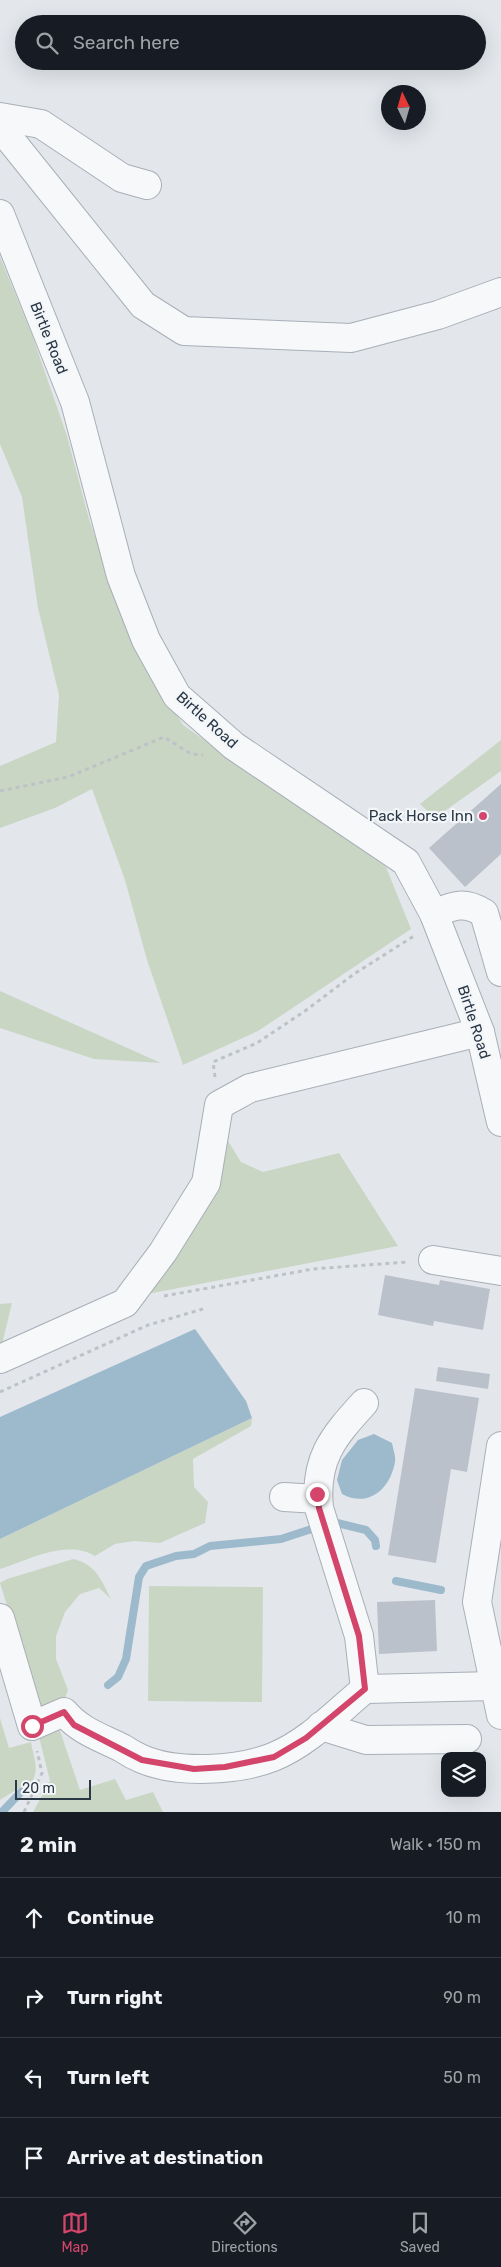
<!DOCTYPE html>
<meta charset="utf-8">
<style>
:root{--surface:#171b24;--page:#20242c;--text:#f1f3f6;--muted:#9ea1a6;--line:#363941;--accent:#d3456a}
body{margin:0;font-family:Rubik,sans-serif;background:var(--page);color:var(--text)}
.controls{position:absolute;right:15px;bottom:15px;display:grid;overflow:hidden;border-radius:10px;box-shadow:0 5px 20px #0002}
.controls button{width:45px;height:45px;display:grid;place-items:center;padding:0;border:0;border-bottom:1px solid var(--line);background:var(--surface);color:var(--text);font:25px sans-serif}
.compass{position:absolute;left:381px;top:85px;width:45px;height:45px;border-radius:50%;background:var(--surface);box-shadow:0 5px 20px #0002;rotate:355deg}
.scale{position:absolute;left:15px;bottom:12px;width:76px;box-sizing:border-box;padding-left:5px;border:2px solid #2a3745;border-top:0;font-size:14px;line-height:18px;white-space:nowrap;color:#2a3745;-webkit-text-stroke:4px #f3f6f9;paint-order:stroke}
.stop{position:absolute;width:15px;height:15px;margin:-11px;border:4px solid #d3456a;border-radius:50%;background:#fff}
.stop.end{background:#d3456a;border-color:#fff;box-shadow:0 1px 5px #0008}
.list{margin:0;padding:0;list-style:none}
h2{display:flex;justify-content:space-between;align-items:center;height:65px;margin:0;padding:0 20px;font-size:21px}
h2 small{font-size:16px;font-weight:400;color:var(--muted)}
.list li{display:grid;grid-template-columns:32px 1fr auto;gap:15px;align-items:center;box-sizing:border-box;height:80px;padding:0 20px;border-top:1px solid var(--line)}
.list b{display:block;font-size:19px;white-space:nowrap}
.list em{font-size:16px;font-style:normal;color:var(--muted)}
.icon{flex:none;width:28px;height:28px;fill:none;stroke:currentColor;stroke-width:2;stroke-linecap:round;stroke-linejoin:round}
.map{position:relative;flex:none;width:501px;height:1812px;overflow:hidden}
.search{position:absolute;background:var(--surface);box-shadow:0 5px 20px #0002;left:15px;right:15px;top:15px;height:55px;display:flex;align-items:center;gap:12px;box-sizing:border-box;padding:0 18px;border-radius:28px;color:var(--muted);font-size:19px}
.sheet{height:385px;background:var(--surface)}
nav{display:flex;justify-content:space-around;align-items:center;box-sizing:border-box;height:70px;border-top:1px solid var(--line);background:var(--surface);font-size:14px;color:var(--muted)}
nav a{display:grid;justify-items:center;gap:2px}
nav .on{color:var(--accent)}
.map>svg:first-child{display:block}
</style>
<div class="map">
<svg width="501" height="1812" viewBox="0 0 501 1812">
<rect width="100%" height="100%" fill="#e3e7ec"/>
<g fill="#cad6c4">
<polygon points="0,257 32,335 67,436 89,519 127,630 183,725 386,867 411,929 258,1031 183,1065 147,960 125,880 92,789 55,808 0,828 0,766 56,742 59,695 38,608 22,497 0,444"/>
<polygon points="501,740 501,771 435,818 420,804"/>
<polygon points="0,991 161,1063 94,1059 0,1028"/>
<polygon points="228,1141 241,1162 263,1172 339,1153 398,1246 137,1296 211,1187"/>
<polygon points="12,1303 0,1353 0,1304"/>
<path d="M252,1418L251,1426L193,1459L194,1487L208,1502L205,1523L160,1543L134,1541L115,1544L95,1556C66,1539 29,1560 0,1569V1539Z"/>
<path d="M73,1559C95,1563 102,1581 111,1599L99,1588L80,1594L65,1612L56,1636V1659L68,1690L64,1701L39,1708L0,1583L7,1579Z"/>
<polygon points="149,1586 263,1587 262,1702 148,1701"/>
<path d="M0,1718L9,1748L31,1742C35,1764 42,1774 24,1792L19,1788L0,1800Z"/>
<polygon points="57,1722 80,1790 115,1779 126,1800 153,1792 163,1812 33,1812 50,1781 39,1737 48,1734 45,1725"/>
</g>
<g fill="#9db9cc">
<polygon points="195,1329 246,1401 252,1418 0,1539 0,1417"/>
<path d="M374,1434L392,1443C393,1449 396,1456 395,1462C390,1490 368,1508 342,1494L337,1480L342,1460L358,1440Z"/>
</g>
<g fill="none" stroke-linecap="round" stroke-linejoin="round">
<g stroke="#9db9cc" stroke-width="8">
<polyline points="396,1581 441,1590"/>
<polyline points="108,1685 118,1677 126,1659 139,1577 146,1566 176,1556 194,1554 210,1546 281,1539 333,1522 366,1530 375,1540 376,1546"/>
<polyline points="2,1812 21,1792"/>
</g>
</g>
<g fill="#bac1ca">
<polygon points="501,784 501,854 465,887 429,848"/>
<polygon points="385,1275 439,1285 440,1280 490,1289 483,1330 434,1321 433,1326 378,1315"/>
<polygon points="438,1367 490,1374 488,1389 436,1381"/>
<polygon points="415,1388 479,1398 467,1472 451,1469 436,1563 388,1555"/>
<polygon points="435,1600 437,1651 379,1654 377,1602"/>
</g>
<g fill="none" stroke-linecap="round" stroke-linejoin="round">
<g stroke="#a8afb7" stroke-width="30">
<g id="minor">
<polyline points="0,117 41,124 122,178 147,185"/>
<polyline points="0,127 143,305 184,331 351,338 438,315 501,292"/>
<polyline points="0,214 75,402 121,576 146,640 177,696 234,746 406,862 434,914 480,1032 501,1122"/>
<path d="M434,914C454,905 464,901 484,913L501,972"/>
<polyline points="433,1260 501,1271"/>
<polyline points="0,1359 125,1303 163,1252 206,1183 219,1105 250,1088 480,1032"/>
<path d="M364,1403C333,1437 314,1459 319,1508L359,1636L365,1689L495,1686"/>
<polyline points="501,1446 477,1602 501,1715"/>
<polyline points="284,1497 318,1499"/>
<path d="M0,1618L32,1726L64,1712C80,1731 100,1737 122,1748C128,1752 135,1756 142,1759C177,1774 238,1771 273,1757C308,1743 337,1712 365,1689"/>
<polyline points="321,1726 366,1740 467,1739"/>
</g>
</g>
<g stroke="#bdc2c7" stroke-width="3" stroke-dasharray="4 4" stroke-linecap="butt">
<polyline points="0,791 68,777 164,737 191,754 203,755"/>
<polyline points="215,1077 213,1062 257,1043 305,1011 354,974 414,936"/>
<polyline points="164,1296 313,1269 407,1262"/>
<polyline points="0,1392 148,1325 203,1309"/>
<polyline points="24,1812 42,1773 37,1751"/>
</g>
<use href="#minor" stroke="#f6f8fa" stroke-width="28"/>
</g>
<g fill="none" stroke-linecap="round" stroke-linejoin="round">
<polyline stroke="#d3456a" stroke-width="6" points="32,1726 64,1712 74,1725 142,1760 194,1769 225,1767 274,1757 306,1738 365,1689 359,1636 319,1508 317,1494"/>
</g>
<circle fill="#d3456a" stroke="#f3f6f9" stroke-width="2" cx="483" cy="816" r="5"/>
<g text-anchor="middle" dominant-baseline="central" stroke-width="4.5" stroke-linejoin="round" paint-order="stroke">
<g font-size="15" fill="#2a3745" stroke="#f3f6f9">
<text transform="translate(49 338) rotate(68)">Birtle Road</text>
<text transform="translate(207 720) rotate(42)">Birtle Road</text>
<text transform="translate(474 1022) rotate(72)">Birtle Road</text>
</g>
<g font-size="15" fill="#2a3745" stroke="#f3f6f9" text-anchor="end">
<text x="473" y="816">Pack Horse Inn</text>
</g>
</g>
</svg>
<div class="controls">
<button><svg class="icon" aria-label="layers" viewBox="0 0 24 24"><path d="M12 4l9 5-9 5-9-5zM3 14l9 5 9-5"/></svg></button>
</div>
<svg class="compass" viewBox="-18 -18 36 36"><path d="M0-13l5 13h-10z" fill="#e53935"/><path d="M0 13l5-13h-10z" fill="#9ea1a6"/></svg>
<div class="scale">20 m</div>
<div class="stop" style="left:32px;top:1726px"></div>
<div class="stop end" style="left:317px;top:1494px"></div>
<div class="search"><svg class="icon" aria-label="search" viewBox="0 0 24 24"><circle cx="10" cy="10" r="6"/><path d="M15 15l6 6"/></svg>Search here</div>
</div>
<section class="sheet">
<h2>2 min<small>Walk · 150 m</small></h2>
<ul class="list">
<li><svg class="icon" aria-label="ahead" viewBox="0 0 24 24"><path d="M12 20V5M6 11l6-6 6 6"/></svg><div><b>Continue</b></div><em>10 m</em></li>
<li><svg class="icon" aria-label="right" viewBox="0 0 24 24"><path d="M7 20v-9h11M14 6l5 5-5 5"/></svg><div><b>Turn right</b></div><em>90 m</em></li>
<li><svg class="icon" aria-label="left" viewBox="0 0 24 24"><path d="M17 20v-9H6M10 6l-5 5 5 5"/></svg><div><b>Turn left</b></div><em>50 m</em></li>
<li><svg class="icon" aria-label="arrive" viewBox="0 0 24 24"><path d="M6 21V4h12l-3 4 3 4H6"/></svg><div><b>Arrive at destination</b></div></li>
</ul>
</section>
<nav>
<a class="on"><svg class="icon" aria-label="map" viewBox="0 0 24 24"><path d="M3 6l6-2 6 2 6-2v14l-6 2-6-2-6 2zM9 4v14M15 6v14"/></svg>Map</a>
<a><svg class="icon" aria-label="directions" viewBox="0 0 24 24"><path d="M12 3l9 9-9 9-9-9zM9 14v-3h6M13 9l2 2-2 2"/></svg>Directions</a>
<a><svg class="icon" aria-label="saved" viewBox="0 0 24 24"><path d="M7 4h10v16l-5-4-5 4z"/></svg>Saved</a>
</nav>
